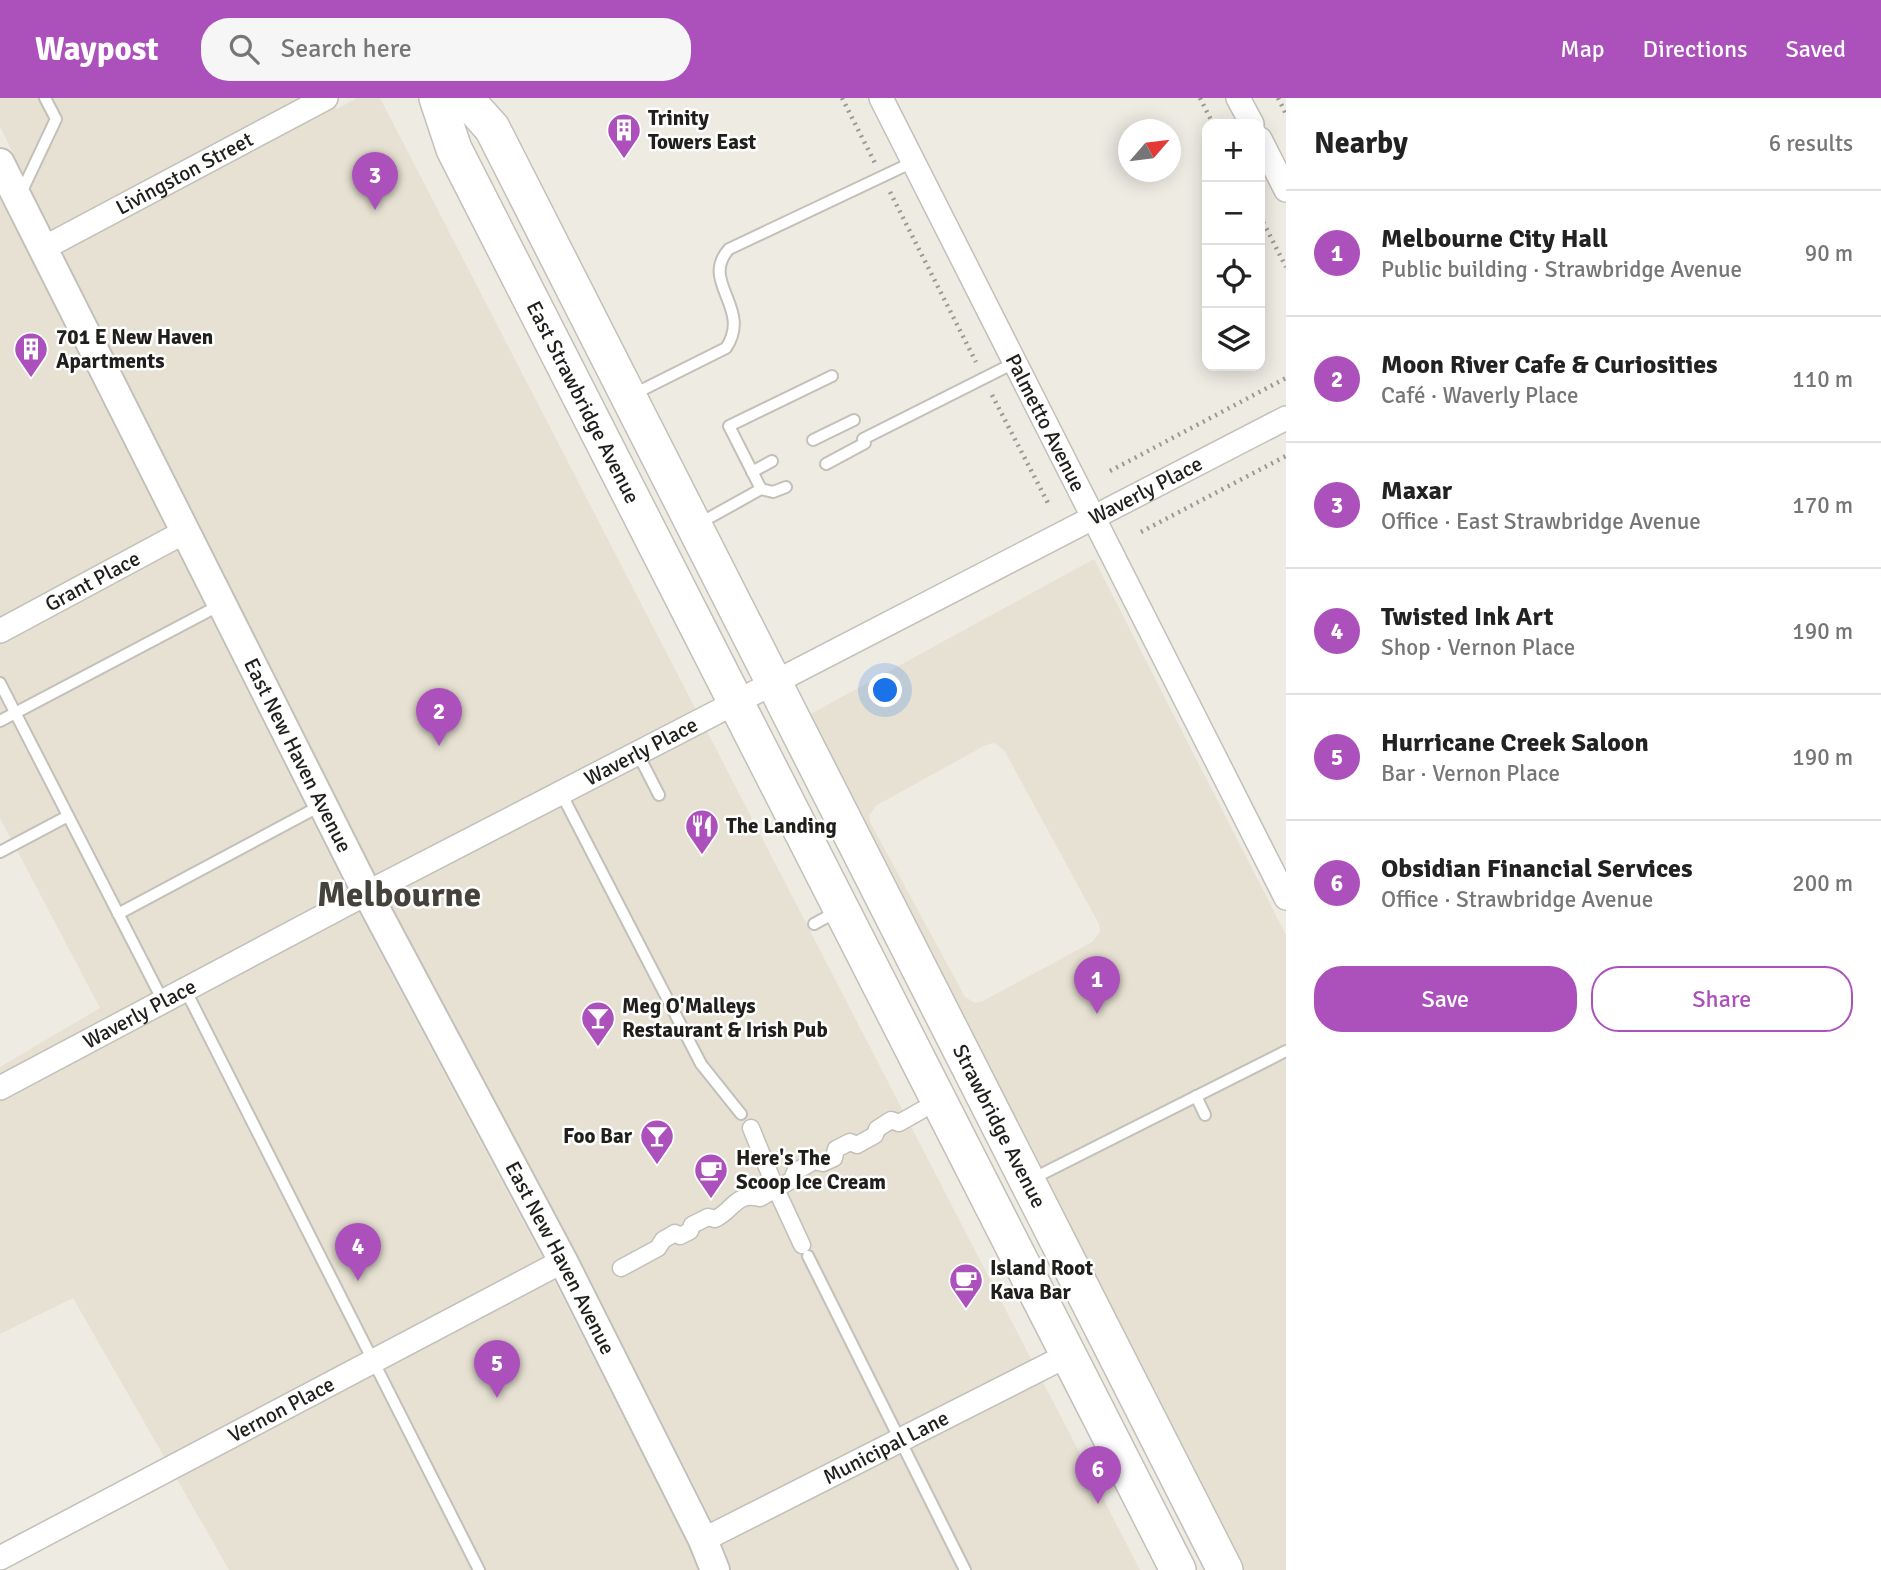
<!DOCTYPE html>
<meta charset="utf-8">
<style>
:root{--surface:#fff;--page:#f6f6f6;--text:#222;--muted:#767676;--line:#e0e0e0;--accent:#ac50bc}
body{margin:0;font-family:Signika,sans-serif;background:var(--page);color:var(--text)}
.controls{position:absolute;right:21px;top:21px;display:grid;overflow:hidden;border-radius:14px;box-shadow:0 4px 18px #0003}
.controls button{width:63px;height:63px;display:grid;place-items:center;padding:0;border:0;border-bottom:2px solid var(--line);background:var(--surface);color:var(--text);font:35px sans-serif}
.compass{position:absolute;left:1118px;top:21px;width:63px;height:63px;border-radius:50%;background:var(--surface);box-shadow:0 4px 18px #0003;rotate:62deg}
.you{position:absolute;left:886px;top:593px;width:24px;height:24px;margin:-18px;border:5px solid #fff;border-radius:50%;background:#1a73e8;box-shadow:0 0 0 10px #1a73e833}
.badge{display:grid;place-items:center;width:46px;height:46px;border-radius:50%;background:var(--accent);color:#fff;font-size:23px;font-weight:700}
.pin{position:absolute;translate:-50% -58px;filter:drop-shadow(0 2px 4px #0008)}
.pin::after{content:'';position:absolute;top:37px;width:24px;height:21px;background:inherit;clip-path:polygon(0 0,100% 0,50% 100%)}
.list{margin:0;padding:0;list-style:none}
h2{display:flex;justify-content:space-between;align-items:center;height:91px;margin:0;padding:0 28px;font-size:30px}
h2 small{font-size:23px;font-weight:400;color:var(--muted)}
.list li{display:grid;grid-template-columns:46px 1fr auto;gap:21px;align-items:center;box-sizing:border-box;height:126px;padding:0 28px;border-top:2px solid var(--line)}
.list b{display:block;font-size:26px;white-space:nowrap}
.list p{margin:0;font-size:23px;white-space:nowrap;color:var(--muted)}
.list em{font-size:23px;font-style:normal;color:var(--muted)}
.actions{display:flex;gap:14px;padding:21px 28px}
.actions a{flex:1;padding:16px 0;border:2px solid var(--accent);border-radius:28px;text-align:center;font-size:24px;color:var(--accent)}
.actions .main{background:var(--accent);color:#fff}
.icon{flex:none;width:38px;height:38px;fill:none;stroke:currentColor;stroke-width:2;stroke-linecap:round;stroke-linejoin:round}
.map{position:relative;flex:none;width:1286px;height:1472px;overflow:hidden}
header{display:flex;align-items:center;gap:42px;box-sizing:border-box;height:98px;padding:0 35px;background:var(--accent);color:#fff}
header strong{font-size:33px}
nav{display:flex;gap:38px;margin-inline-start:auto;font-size:24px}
.search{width:490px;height:63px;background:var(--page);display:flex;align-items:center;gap:18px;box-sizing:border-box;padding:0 24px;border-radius:28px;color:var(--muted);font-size:26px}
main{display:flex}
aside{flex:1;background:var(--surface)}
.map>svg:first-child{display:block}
</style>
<header>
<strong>Waypost</strong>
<div class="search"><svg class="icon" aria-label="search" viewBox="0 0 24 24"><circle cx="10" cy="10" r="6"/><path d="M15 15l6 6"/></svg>Search here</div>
<nav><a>Map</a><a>Directions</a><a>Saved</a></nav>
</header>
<main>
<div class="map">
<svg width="1286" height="1472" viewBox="0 0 1286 1472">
<rect width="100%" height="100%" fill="#eeebe3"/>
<g fill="#e6e1d2" fill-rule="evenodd">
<polygon points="0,0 331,0 337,11 357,0 380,0 1140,1472 732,1472 718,1435 577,1156 381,788 0,29"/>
<polygon points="0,101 352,802 548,1171 689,1449 698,1472 229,1472 73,1200 0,1236 0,969 100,910 0,720"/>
<path d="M1094,461L1286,837V1472H1242L1154,1296L1157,1293L1148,1284L1045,1080L1047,1071L1039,1069L809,617ZM994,645L1004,652L1099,826L1100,834L1092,844L983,903L975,905L965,899L870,724L869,717L877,707L986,647Z"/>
</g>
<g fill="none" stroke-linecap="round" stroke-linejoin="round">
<g stroke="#c3c0b9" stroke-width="14">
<g id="service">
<polyline points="21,95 56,21 45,0"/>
<path d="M632,297L726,250C753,210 699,184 729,151L913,64"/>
<polyline points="863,341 1014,265"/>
<polyline points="813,342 854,322"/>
<polyline points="826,366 865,345"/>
<polyline points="752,374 772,363"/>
<polyline points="761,391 729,328 832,278"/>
<polyline points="700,425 761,391 773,394 786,389"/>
<polyline points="0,585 163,903"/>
<polyline points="0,623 220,507"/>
<polyline points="638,656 659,697"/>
<polyline points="561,695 701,966 741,1016"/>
<polyline points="0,754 68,718"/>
<polyline points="118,816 320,708"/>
<polyline points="814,826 836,814"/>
<polyline points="185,891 479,1472"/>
<polyline points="1196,998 1205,1017"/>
<polyline points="1032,1081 1286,953"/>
<polyline points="808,1158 965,1472"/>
</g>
</g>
<g stroke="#c3c0b9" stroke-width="19">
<g id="pedestrian">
<polyline points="751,1030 776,1091 802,1147"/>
<path d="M621,1170L658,1150L663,1142L675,1135L680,1138L690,1133L692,1127L708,1119L715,1121C734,1112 735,1094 760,1100L792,1082L795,1074L814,1063L823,1065L834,1060L836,1051L850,1044L857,1047L875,1037L877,1031L891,1022L899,1025L922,1012"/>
</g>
</g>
<g stroke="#c3c0b9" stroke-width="26">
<g id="minor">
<path id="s1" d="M881,0L1286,800"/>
<polyline points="1238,0 1252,26"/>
<polyline points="1260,41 1286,92"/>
<path id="s2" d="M44,150L326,0"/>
<path id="s3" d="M0,533L186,433"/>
<path id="s4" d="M0,990L367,795L1286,320"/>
<path id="s5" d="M703,1442L1068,1257"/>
<path id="s6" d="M0,1460L563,1163"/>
</g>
</g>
<g stroke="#c3c0b9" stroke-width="32">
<g id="tertiary">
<path id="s7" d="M0,65L367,795L563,1163L703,1442L715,1472"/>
</g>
</g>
<g stroke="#c3c0b9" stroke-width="38">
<g id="primary">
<path id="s8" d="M437,0L454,51L1178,1472"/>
<path id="s9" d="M465,0L492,30L1225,1472"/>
</g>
</g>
<g stroke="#9b9993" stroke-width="4.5" stroke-dasharray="2 5" stroke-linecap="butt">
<polyline points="842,0 875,65"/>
<polyline points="1200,0 1213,26"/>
<polyline points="1278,0 1286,16"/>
<polyline points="890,94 976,264"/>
<polyline points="1260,118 1286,169"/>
<polyline points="992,297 1048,405"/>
<polyline points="1110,373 1286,280"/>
<polyline points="1141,434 1286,358"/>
</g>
<use href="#service" stroke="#fff" stroke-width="10"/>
<use href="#pedestrian" stroke="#fff" stroke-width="16"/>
<use href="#minor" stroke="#fff" stroke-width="23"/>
<use href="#tertiary" stroke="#fff" stroke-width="28"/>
<use href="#primary" stroke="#fff" stroke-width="35"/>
</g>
<defs>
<g id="building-pin" transform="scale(1.75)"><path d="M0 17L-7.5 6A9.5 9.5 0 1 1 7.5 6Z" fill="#ac50bc" stroke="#fff"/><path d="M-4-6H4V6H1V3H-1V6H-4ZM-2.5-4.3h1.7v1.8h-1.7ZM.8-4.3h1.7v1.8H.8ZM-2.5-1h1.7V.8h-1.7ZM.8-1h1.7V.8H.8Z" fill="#fff"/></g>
<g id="restaurant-pin" transform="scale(1.75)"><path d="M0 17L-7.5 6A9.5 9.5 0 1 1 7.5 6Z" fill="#ac50bc" stroke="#fff"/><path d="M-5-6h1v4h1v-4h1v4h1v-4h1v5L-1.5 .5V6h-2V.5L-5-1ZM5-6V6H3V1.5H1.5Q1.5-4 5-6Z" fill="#fff"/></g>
<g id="bar-pin" transform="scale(1.75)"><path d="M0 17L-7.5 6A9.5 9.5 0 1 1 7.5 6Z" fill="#ac50bc" stroke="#fff"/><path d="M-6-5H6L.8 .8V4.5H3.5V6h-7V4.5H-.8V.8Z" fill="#fff"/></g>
<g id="cafe-pin" transform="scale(1.75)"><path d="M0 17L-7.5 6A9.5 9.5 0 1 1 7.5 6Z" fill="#ac50bc" stroke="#fff"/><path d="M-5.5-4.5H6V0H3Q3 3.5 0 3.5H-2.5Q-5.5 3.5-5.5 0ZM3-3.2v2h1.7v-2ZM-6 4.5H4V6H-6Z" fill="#fff"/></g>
</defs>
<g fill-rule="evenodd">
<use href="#building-pin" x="624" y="32"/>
<use href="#building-pin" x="31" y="251"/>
<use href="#restaurant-pin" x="702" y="728"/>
<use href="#bar-pin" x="598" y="920"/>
<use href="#bar-pin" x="657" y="1038"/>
<use href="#cafe-pin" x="711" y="1072"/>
<use href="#cafe-pin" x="966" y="1182"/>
</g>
<g text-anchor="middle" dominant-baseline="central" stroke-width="5" stroke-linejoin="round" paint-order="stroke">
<g font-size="21" font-weight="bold" fill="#201f1c" stroke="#fff" text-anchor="start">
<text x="648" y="20">Trinity<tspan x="648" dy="24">Towers East</tspan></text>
<text x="56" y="239">701 E New Haven<tspan x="56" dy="24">Apartments</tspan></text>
<text x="726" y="728">The Landing</text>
<text x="622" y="908">Meg O'Malleys<tspan x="622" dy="24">Restaurant &amp; Irish Pub</tspan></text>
<text x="632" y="1038" text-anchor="end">Foo Bar</text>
<text x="736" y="1060">Here's The<tspan x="736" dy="24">Scoop Ice Cream</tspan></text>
<text x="990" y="1170">Island Root<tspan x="990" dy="24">Kava Bar</tspan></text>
</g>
<g font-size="21" fill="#201f1c" stroke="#fff">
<text stroke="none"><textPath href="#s2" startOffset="159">Livingston Street</textPath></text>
<text stroke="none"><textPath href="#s8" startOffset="338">East Strawbridge Avenue</textPath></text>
<text stroke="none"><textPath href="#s1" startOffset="364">Palmetto Avenue</textPath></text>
<text stroke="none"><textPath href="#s4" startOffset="1292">Waverly Place</textPath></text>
<text stroke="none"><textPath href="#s3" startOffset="105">Grant Place</textPath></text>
<text stroke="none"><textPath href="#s4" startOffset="724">Waverly Place</textPath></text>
<text stroke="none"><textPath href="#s7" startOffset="663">East New Haven Avenue</textPath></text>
<text stroke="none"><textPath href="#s4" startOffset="158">Waverly Place</textPath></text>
<text stroke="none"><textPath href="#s9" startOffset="1160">Strawbridge Avenue</textPath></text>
<text stroke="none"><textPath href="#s7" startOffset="1230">East New Haven Avenue</textPath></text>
<text stroke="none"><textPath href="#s6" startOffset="318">Vernon Place</textPath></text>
<text stroke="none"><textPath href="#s5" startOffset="205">Municipal Lane</textPath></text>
</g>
<g font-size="35" font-weight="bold" fill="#44423b" stroke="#fff">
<text x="399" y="796">Melbourne</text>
</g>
</g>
</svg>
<div class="controls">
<button>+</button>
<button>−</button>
<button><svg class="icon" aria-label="locate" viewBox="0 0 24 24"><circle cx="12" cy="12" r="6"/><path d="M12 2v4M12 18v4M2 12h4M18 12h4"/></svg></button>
<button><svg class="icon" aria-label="layers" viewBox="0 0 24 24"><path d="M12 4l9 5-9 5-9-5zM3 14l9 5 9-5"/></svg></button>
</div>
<svg class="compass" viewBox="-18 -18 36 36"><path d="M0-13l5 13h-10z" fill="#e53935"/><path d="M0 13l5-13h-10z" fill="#767676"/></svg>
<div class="you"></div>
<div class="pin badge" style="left:1097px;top:916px">1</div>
<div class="pin badge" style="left:439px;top:648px">2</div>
<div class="pin badge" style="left:375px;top:112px">3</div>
<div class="pin badge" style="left:358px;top:1183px">4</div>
<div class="pin badge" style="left:497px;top:1300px">5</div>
<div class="pin badge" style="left:1098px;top:1406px">6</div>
</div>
<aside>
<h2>Nearby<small>6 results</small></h2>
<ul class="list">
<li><span class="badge">1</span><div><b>Melbourne City Hall</b><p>Public building · Strawbridge Avenue</p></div><em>90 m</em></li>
<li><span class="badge">2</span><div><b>Moon River Cafe &amp; Curiosities</b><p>Café · Waverly Place</p></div><em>110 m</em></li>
<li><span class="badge">3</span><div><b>Maxar</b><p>Office · East Strawbridge Avenue</p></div><em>170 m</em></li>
<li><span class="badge">4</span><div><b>Twisted Ink Art</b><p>Shop · Vernon Place</p></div><em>190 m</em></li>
<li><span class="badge">5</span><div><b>Hurricane Creek Saloon</b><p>Bar · Vernon Place</p></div><em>190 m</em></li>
<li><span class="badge">6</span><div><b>Obsidian Financial Services</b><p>Office · Strawbridge Avenue</p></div><em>200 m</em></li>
</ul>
<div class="actions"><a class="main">Save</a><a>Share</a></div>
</aside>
</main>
